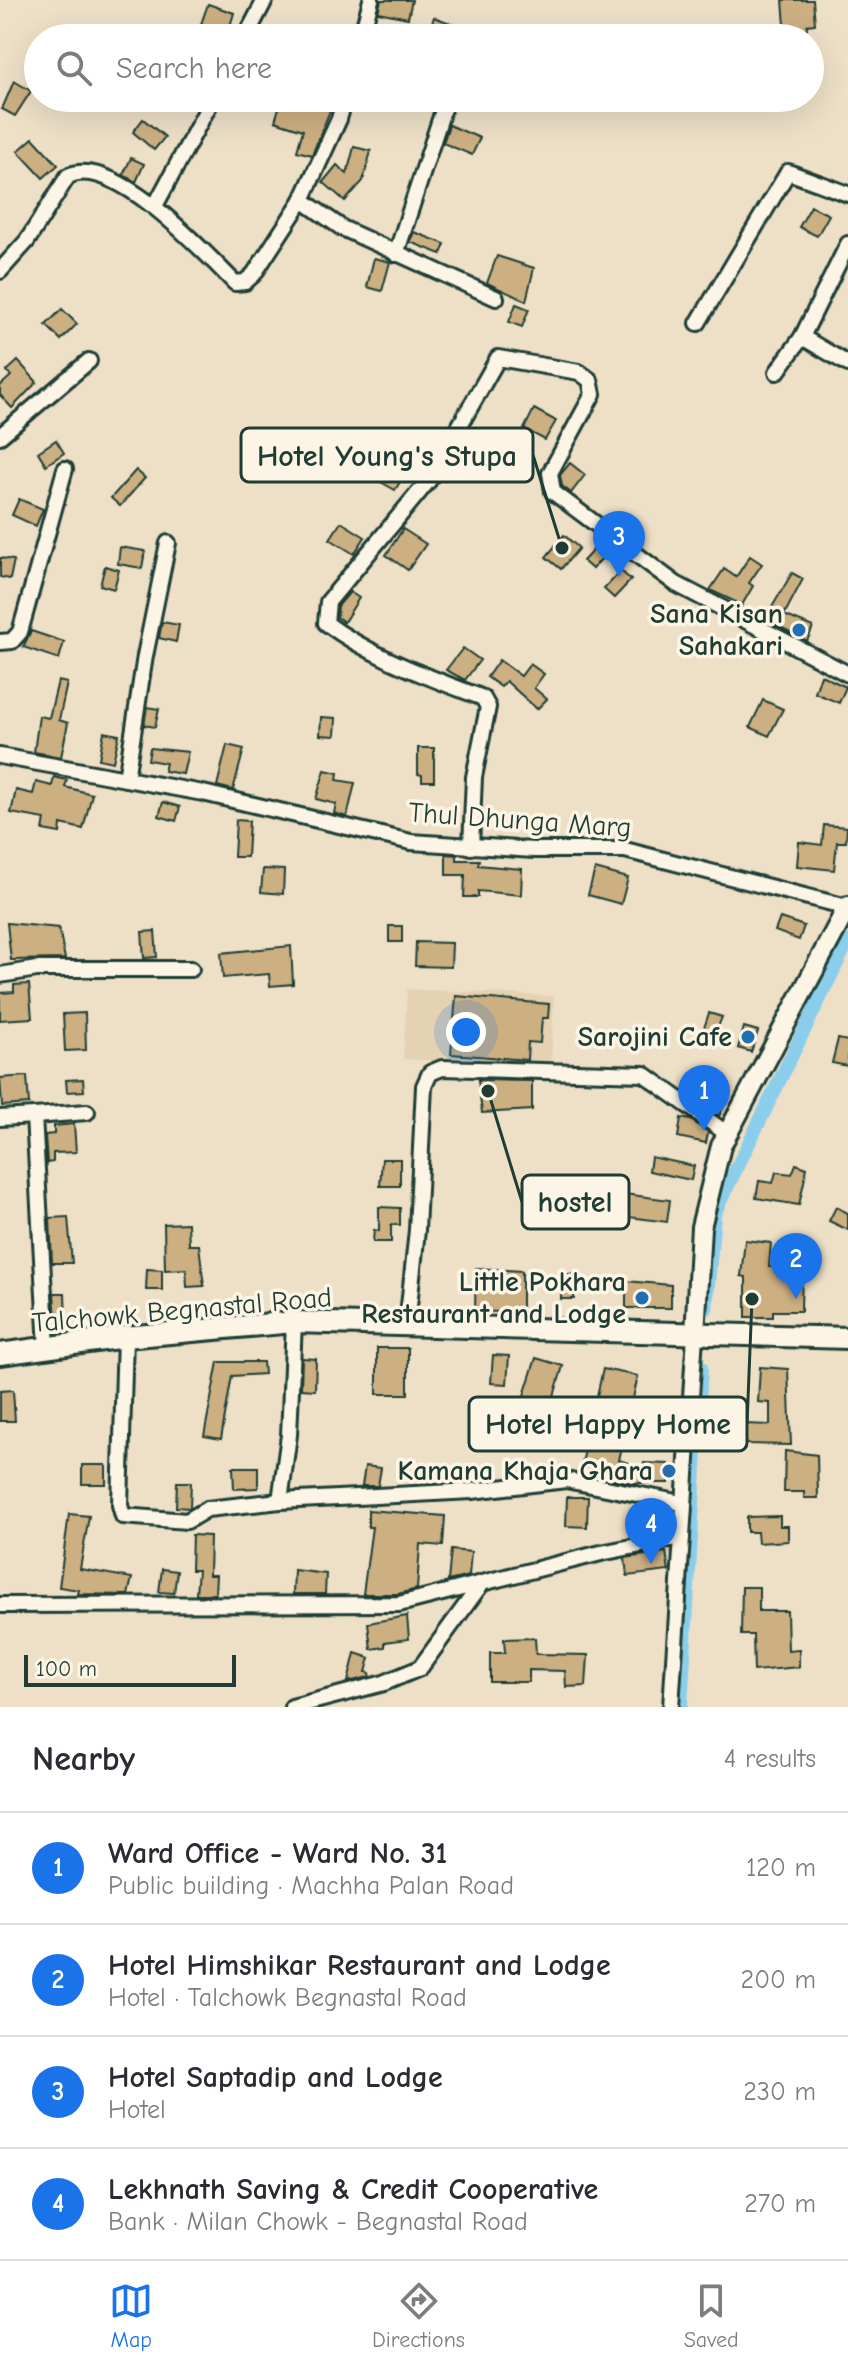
<!DOCTYPE html>
<meta charset="utf-8">
<style>
:root{--surface:#fff;--page:#f2f2f3;--text:#2b2b33;--muted:#7c7c81;--line:#e1e1e2;--accent:#1a73e8}
body{margin:0;font-family:"Comic Neue",sans-serif;background:var(--page);color:var(--text)}
.scale{position:absolute;left:24px;bottom:20px;width:212px;box-sizing:border-box;padding-left:8px;border:4px solid #1f3d34;border-top:0;font-size:22px;line-height:28px;white-space:nowrap;color:#1f3d34;-webkit-text-stroke:6px #fcf5e5;paint-order:stroke}
.you{position:absolute;left:466px;top:1032px;width:28px;height:28px;margin:-20px;border:6px solid #fff;border-radius:50%;background:#1a73e8;box-shadow:0 0 0 12px #1a73e833}
.badge{display:grid;place-items:center;width:52px;height:52px;border-radius:50%;background:var(--accent);color:#fff;font-size:26px;font-weight:700}
.pin{position:absolute;translate:-50% -66px;filter:drop-shadow(0 2px 4px #0008)}
.pin::after{content:'';position:absolute;top:42px;width:28px;height:24px;background:inherit;clip-path:polygon(0 0,100% 0,50% 100%)}
.list{margin:0;padding:0;list-style:none}
h2{display:flex;justify-content:space-between;align-items:center;height:104px;margin:0;padding:0 32px;font-size:34px}
h2 small{font-size:26px;font-weight:400;color:var(--muted)}
.list li{display:grid;grid-template-columns:52px 1fr auto;gap:24px;align-items:center;box-sizing:border-box;height:112px;padding:0 32px;border-top:2px solid var(--line)}
.list b{display:block;font-size:30px;white-space:nowrap}
.list p{margin:0;font-size:26px;white-space:nowrap;color:var(--muted)}
.list em{font-size:26px;font-style:normal;color:var(--muted)}
.icon{flex:none;width:44px;height:44px;fill:none;stroke:currentColor;stroke-width:2;stroke-linecap:round;stroke-linejoin:round}
.map{position:relative;flex:none;width:848px;height:1707px;overflow:hidden}
.search{position:absolute;background:var(--surface);box-shadow:0 8px 32px #0002;left:24px;right:24px;top:24px;height:88px;display:flex;align-items:center;gap:20px;box-sizing:border-box;padding:0 28px;border-radius:44px;color:var(--muted);font-size:30px}
.sheet{height:552px;background:var(--surface)}
nav{display:flex;justify-content:space-around;align-items:center;box-sizing:border-box;height:112px;border-top:2px solid var(--line);background:var(--surface);font-size:22px;color:var(--muted)}
nav a{display:grid;justify-items:center;gap:4px}
nav .on{color:var(--accent)}
.map>svg:first-child{display:block}
</style>
<div class="map">
<svg width="848" height="1707" viewBox="0 0 848 1707">
<rect width="100%" height="100%" fill="#eee0c7"/>
<filter id="ink" filterUnits="userSpaceOnUse"><feTurbulence type="fractalNoise" baseFrequency=".0125" numOctaves="2"/><feDisplacementMap in="SourceGraphic" scale="16" xChannelSelector="R" yChannelSelector="G"/><feConvolveMatrix kernelMatrix="1 2 1 2 8 2 1 2 1" color-interpolation-filters="sRGB"/></filter>
<g filter="url(#ink)">
<polygon fill="#e4d2b2" points="407,989 554,996 551,1066 403,1059"/>
<g fill="none" stroke-linecap="round" stroke-linejoin="round">
<g stroke="#8bceec" stroke-width="14">
<polyline points="706,1309 714,1214 848,941"/>
<polyline points="681,1707 701,1367"/>
</g>
</g>
<g fill="#cdb082" stroke="#1f3d34" stroke-width="2">
<polygon points="381,0 412,0 408,18 378,12"/>
<polygon points="783,0 813,0 815,24 807,25 806,38 786,38"/>
<polygon points="208,4 234,13 228,33 201,24"/>
<polygon points="434,17 464,28 460,38 428,33"/>
<polygon points="14,81 31,91 15,116 2,109"/>
<polygon points="282,98 335,98 312,155 297,151 303,130 275,121"/>
<polygon points="143,119 165,137 154,150 133,132"/>
<polygon points="449,125 480,138 472,155 443,143"/>
<polygon points="33,138 58,165 43,178 18,151"/>
<polygon points="354,147 371,151 363,181 345,201 323,182 337,165 347,174"/>
<polygon points="131,158 144,164 136,182 123,175"/>
<polygon points="811,206 829,215 817,236 799,227"/>
<polygon points="414,232 445,244 441,254 410,242"/>
<polygon points="497,256 534,268 526,301 487,283"/>
<polygon points="374,258 390,262 382,291 367,287"/>
<polygon points="516,304 529,309 522,327 509,322"/>
<polygon points="62,309 77,324 61,340 46,325"/>
<polygon points="18,361 37,382 12,408 0,395 0,386 11,376 7,371"/>
<polygon points="534,409 556,421 545,440 524,429"/>
<polygon points="56,440 64,453 46,465 38,452"/>
<polygon points="408,440 426,451 411,474 407,471 395,490 372,477 380,464 390,469"/>
<polygon points="570,463 585,475 571,493 562,486 560,475"/>
<polygon points="136,470 145,478 120,506 111,498"/>
<polygon points="19,499 43,509 36,526 12,515"/>
<polygon points="341,522 365,537 354,554 330,539"/>
<polygon points="403,529 426,544 408,570 386,555"/>
<polygon points="564,535 579,548 561,569 546,557"/>
<polygon points="597,546 606,554 592,569 583,561"/>
<polygon points="120,547 145,551 142,568 118,564"/>
<polygon points="750,556 762,564 749,583 753,586 742,605 710,590 724,569 736,577"/>
<polygon points="0,558 14,560 10,579 0,577"/>
<polygon points="105,566 119,570 114,589 100,585"/>
<polygon points="621,571 631,580 614,598 604,589"/>
<polygon points="792,573 803,579 784,615 813,627 807,641 765,619"/>
<polygon points="350,592 359,598 344,622 337,617 338,606"/>
<polygon points="162,622 179,625 176,642 159,638"/>
<polygon points="31,631 64,642 59,659 23,647"/>
<polygon points="463,648 480,660 465,680 446,670"/>
<polygon points="499,660 521,676 530,664 544,674 534,688 547,699 537,709 506,681 501,687 487,677"/>
<polygon points="821,675 846,687 839,703 815,693"/>
<polygon points="58,681 67,683 59,720 68,723 61,757 34,752 39,716 49,718"/>
<polygon points="763,700 783,709 769,736 750,727"/>
<polygon points="147,707 159,709 155,727 144,725"/>
<polygon points="321,717 336,718 335,736 320,735"/>
<polygon points="104,732 119,735 113,762 99,759"/>
<polygon points="227,745 244,749 233,790 217,786"/>
<polygon points="150,748 188,752 183,774 164,771 166,763 148,760"/>
<polygon points="418,748 434,748 434,781 422,781 422,775 418,774"/>
<polygon points="325,770 338,773 337,780 355,783 347,817 334,813 336,804 316,799"/>
<polygon points="54,777 67,780 65,787 92,794 83,829 61,824 60,833 43,830 45,819 11,813 16,790 33,794 36,782 52,786"/>
<polygon points="163,802 180,807 176,821 159,816"/>
<polygon points="236,820 249,821 247,857 234,857"/>
<polygon points="824,825 847,827 846,842 837,842 834,870 797,866 799,842 822,845"/>
<polygon points="446,854 457,855 457,860 479,860 478,865 522,869 521,895 478,891 478,897 464,897 465,875 446,875"/>
<polygon points="263,869 284,870 283,894 261,892"/>
<polygon points="595,869 628,878 621,904 588,895"/>
<polygon points="780,918 804,926 799,940 775,931"/>
<polygon points="7,923 59,928 65,959 11,960"/>
<rect x="389" y="926" width="13" height="16"/>
<polygon points="155,931 157,957 144,958 142,932"/>
<polygon points="416,942 452,943 451,967 415,966"/>
<polygon points="291,946 293,984 270,986 269,974 223,978 221,953"/>
<polygon points="29,984 32,1018 0,1020 0,993 14,992 14,985"/>
<polygon points="456,996 549,1004 548,1018 542,1018 540,1043 528,1042 527,1060 451,1054"/>
<polygon points="85,1013 86,1050 65,1051 63,1014"/>
<polygon points="709,1013 722,1017 716,1032 704,1028"/>
<polygon points="744,1027 758,1031 751,1052 738,1048"/>
<polygon points="838,1039 848,1041 848,1066 832,1063"/>
<polygon points="27,1076 29,1104 2,1106 0,1078"/>
<polygon points="83,1079 84,1091 67,1092 66,1080"/>
<polygon points="478,1080 532,1081 532,1110 482,1113"/>
<polygon points="708,1089 727,1099 719,1116 701,1103"/>
<polygon points="681,1118 691,1120 708,1132 706,1143 678,1137"/>
<polygon points="74,1124 76,1152 53,1153 53,1162 47,1163 45,1135 54,1134 54,1126"/>
<polygon points="651,1157 694,1166 691,1180 649,1171"/>
<polygon points="382,1159 400,1159 400,1186 380,1186"/>
<polygon points="796,1164 807,1168 799,1205 756,1198 759,1181 773,1183 776,1172 792,1174"/>
<polygon points="624,1194 670,1200 667,1222 621,1216"/>
<polygon points="379,1207 400,1208 400,1225 391,1225 391,1242 373,1242 374,1230 379,1231"/>
<polygon points="836,1207 848,1213 848,1230 829,1221"/>
<polygon points="68,1217 72,1263 52,1263 50,1218"/>
<polygon points="188,1223 189,1245 199,1245 204,1286 187,1287 186,1269 165,1270 164,1224"/>
<polygon points="745,1240 771,1243 769,1267 802,1268 801,1311 773,1311 773,1317 746,1317 746,1277 741,1276"/>
<polygon points="476,1268 522,1271 522,1313 475,1311"/>
<polygon points="147,1269 162,1270 162,1290 146,1290"/>
<polygon points="561,1274 575,1274 574,1299 561,1299"/>
<polygon points="626,1281 671,1285 671,1308 626,1308"/>
<polygon points="54,1293 65,1293 66,1320 56,1321"/>
<rect x="377" y="1348" width="31" height="46"/>
<polygon points="493,1355 509,1356 507,1384 491,1383"/>
<polygon points="302,1358 316,1359 315,1390 301,1389"/>
<polygon points="536,1358 563,1366 548,1416 520,1408"/>
<polygon points="218,1362 263,1362 264,1374 232,1376 221,1439 204,1436"/>
<polygon points="760,1367 788,1369 791,1445 745,1444 745,1424 770,1425 770,1403 758,1402"/>
<polygon points="603,1369 638,1376 619,1460 644,1468 644,1463 669,1464 669,1483 633,1483 580,1472"/>
<polygon points="13,1390 15,1421 0,1421 0,1391"/>
<polygon points="785,1451 817,1455 818,1498 804,1498 804,1492 784,1492"/>
<rect x="82" y="1465" width="24" height="19"/>
<polygon points="365,1466 381,1468 378,1486 362,1486"/>
<polygon points="233,1467 258,1467 258,1488 234,1489"/>
<polygon points="177,1482 191,1482 190,1508 176,1507"/>
<polygon points="567,1497 588,1497 587,1527 566,1526"/>
<polygon points="368,1510 445,1516 443,1546 420,1544 417,1589 398,1594 363,1594 372,1527 368,1527"/>
<polygon points="69,1514 89,1516 80,1569 132,1578 128,1595 78,1594 79,1590 59,1587"/>
<polygon points="780,1516 780,1526 788,1526 788,1541 758,1543 757,1532 747,1532 747,1517"/>
<polygon points="192,1535 210,1536 209,1575 216,1575 215,1594 196,1594 198,1570 191,1570"/>
<polygon points="451,1550 471,1552 469,1576 448,1581"/>
<polygon points="666,1552 669,1571 627,1576 625,1558"/>
<polygon points="162,1569 177,1571 174,1593 159,1592"/>
<polygon points="294,1570 326,1574 325,1594 293,1594"/>
<polygon points="742,1587 759,1587 759,1611 787,1611 788,1650 799,1649 799,1667 754,1671 753,1635 741,1635"/>
<polygon points="407,1616 409,1639 385,1642 385,1647 371,1649 368,1623"/>
<polygon points="535,1638 536,1654 588,1655 586,1686 566,1687 565,1671 529,1670 529,1682 490,1682 490,1653 505,1653 504,1639"/>
<polygon points="355,1653 370,1658 366,1672 370,1673 369,1677 348,1682"/>
</g>
<g fill="none" stroke-linecap="round" stroke-linejoin="round">
<g stroke="#1f3d34" stroke-width="20">
<g id="minor">
<polyline points="245,38 265,0"/>
<polyline points="361,38 371,0"/>
<polyline points="302,200 339,119 345,98"/>
<polyline points="155,206 213,98"/>
<polyline points="396,254 447,98"/>
<path d="M0,271L27,241L68,176C114,153 205,253 235,283L245,282L254,274L302,200L342,228L496,298"/>
<polyline points="698,323 788,172 848,194"/>
<polyline points="802,337 848,364"/>
<polyline points="777,372 802,337 848,244"/>
<polyline points="0,436 89,361"/>
<polyline points="0,642 12,641 20,632 65,469"/>
<polyline points="0,756 203,793 411,842 534,850 625,850 847,907"/>
<polyline points="126,779 145,656 168,543"/>
<path d="M471,847L474,777L488,707L483,698C429,677 373,658 326,623L328,602L429,480L498,358L579,372L590,380L593,394L550,473L553,492L676,584L848,674"/>
<polyline points="0,975 37,969 191,969"/>
<polyline points="0,1118 34,1116"/>
<polyline points="294,1322 289,1435 280,1501 472,1491 566,1480 682,1503"/>
<polyline points="407,1325 417,1230 424,1086 430,1073 442,1068 644,1074 726,1133"/>
<polyline points="125,1337 120,1505 123,1516 187,1521 207,1509 280,1501"/>
<polyline points="47,1348 34,1116 87,1112"/>
<polyline points="0,1605 399,1604 482,1583"/>
<polyline points="292,1707 384,1683 420,1668 482,1583 601,1553 682,1537"/>
<polyline points="671,1707 695,1335"/>
</g>
</g>
<g stroke="#1f3d34" stroke-width="24">
<polyline id="tertiary" points="695,1335 701,1227 721,1146 848,906"/>
</g>
<g stroke="#1f3d34" stroke-width="26">
<polyline id="secondary" points="0,1354 125,1337 294,1322 848,1338"/>
</g>
<use href="#minor" stroke="#fcf5e5" stroke-width="14"/>
<use href="#tertiary" stroke="#fcf5e5" stroke-width="18"/>
<use href="#secondary" stroke="#fcf5e5" stroke-width="20"/>
</g>
</g>
<g fill="#1f6fb2" stroke="#fcf5e5" stroke-width="3">
<circle cx="799" cy="630" r="8"/>
<circle cx="748" cy="1037" r="8"/>
<circle cx="642" cy="1298" r="8"/>
<circle cx="669" cy="1471" r="8"/>
</g>
<g text-anchor="middle" dominant-baseline="central" stroke-width="7" stroke-linejoin="round" paint-order="stroke">
<g font-size="28" font-weight="bold" fill="#1f3d34" stroke="#fcf5e5" text-anchor="end">
<text x="783" y="614">Sana Kisan<tspan x="783" dy="32">Sahakari</tspan></text>
<text x="732" y="1037">Sarojini Cafe</text>
<text x="626" y="1282">Little Pokhara<tspan x="626" dy="32">Restaurant and Lodge</tspan></text>
<text x="653" y="1471">Kamana Khaja Ghara</text>
</g>
<g font-size="28" fill="#1f3d34" stroke="#fcf5e5">
<text transform="translate(520 820) rotate(4)">Thul Dhunga Marg</text>
<text transform="translate(182 1310) rotate(-5)">Talchowk Begnastal Road</text>
</g>
</g>
<path fill="none" stroke="#1f3d34" stroke-width="3" d="M562 548L533 455M488 1091L522 1202M752 1299L747 1424"/>
<g fill="#1f3d34" stroke="#fcf5e5" stroke-width="3">
<circle cx="562" cy="548" r="8"/>
<circle cx="488" cy="1091" r="8"/>
<circle cx="752" cy="1299" r="8"/>
</g>
<g fill="#fcf5e5" stroke="#1f3d34" stroke-width="3">
<rect x="241" y="428" width="292" height="54" rx="8"/>
<rect x="522" y="1175" width="107" height="54" rx="8"/>
<rect x="469" y="1397" width="278" height="54" rx="8"/>
</g>
<g font-size="30" text-anchor="middle" font-weight="bold" fill="#1f3d34">
<text x="387" y="466">Hotel Young's Stupa</text>
<text x="575" y="1212">hostel</text>
<text x="608" y="1434">Hotel Happy Home</text>
</g>
</svg>
<div class="scale">100 m</div>
<div class="you"></div>
<div class="pin badge" style="left:704px;top:1131px">1</div>
<div class="pin badge" style="left:796px;top:1299px">2</div>
<div class="pin badge" style="left:619px;top:577px">3</div>
<div class="pin badge" style="left:651px;top:1564px">4</div>
<div class="search"><svg class="icon" aria-label="search" viewBox="0 0 24 24"><circle cx="10" cy="10" r="6"/><path d="M15 15l6 6"/></svg>Search here</div>
</div>
<section class="sheet">
<h2>Nearby<small>4 results</small></h2>
<ul class="list">
<li><span class="badge">1</span><div><b>Ward Office - Ward No. 31</b><p>Public building · Machha Palan Road</p></div><em>120 m</em></li>
<li><span class="badge">2</span><div><b>Hotel Himshikar Restaurant and Lodge</b><p>Hotel · Talchowk Begnastal Road</p></div><em>200 m</em></li>
<li><span class="badge">3</span><div><b>Hotel Saptadip and Lodge</b><p>Hotel</p></div><em>230 m</em></li>
<li><span class="badge">4</span><div><b>Lekhnath Saving &amp; Credit Cooperative</b><p>Bank · Milan Chowk - Begnastal Road</p></div><em>270 m</em></li>
</ul>
</section>
<nav>
<a class="on"><svg class="icon" aria-label="map" viewBox="0 0 24 24"><path d="M3 6l6-2 6 2 6-2v14l-6 2-6-2-6 2zM9 4v14M15 6v14"/></svg>Map</a>
<a><svg class="icon" aria-label="directions" viewBox="0 0 24 24"><path d="M12 3l9 9-9 9-9-9zM9 14v-3h6M13 9l2 2-2 2"/></svg>Directions</a>
<a><svg class="icon" aria-label="saved" viewBox="0 0 24 24"><path d="M7 4h10v16l-5-4-5 4z"/></svg>Saved</a>
</nav>
